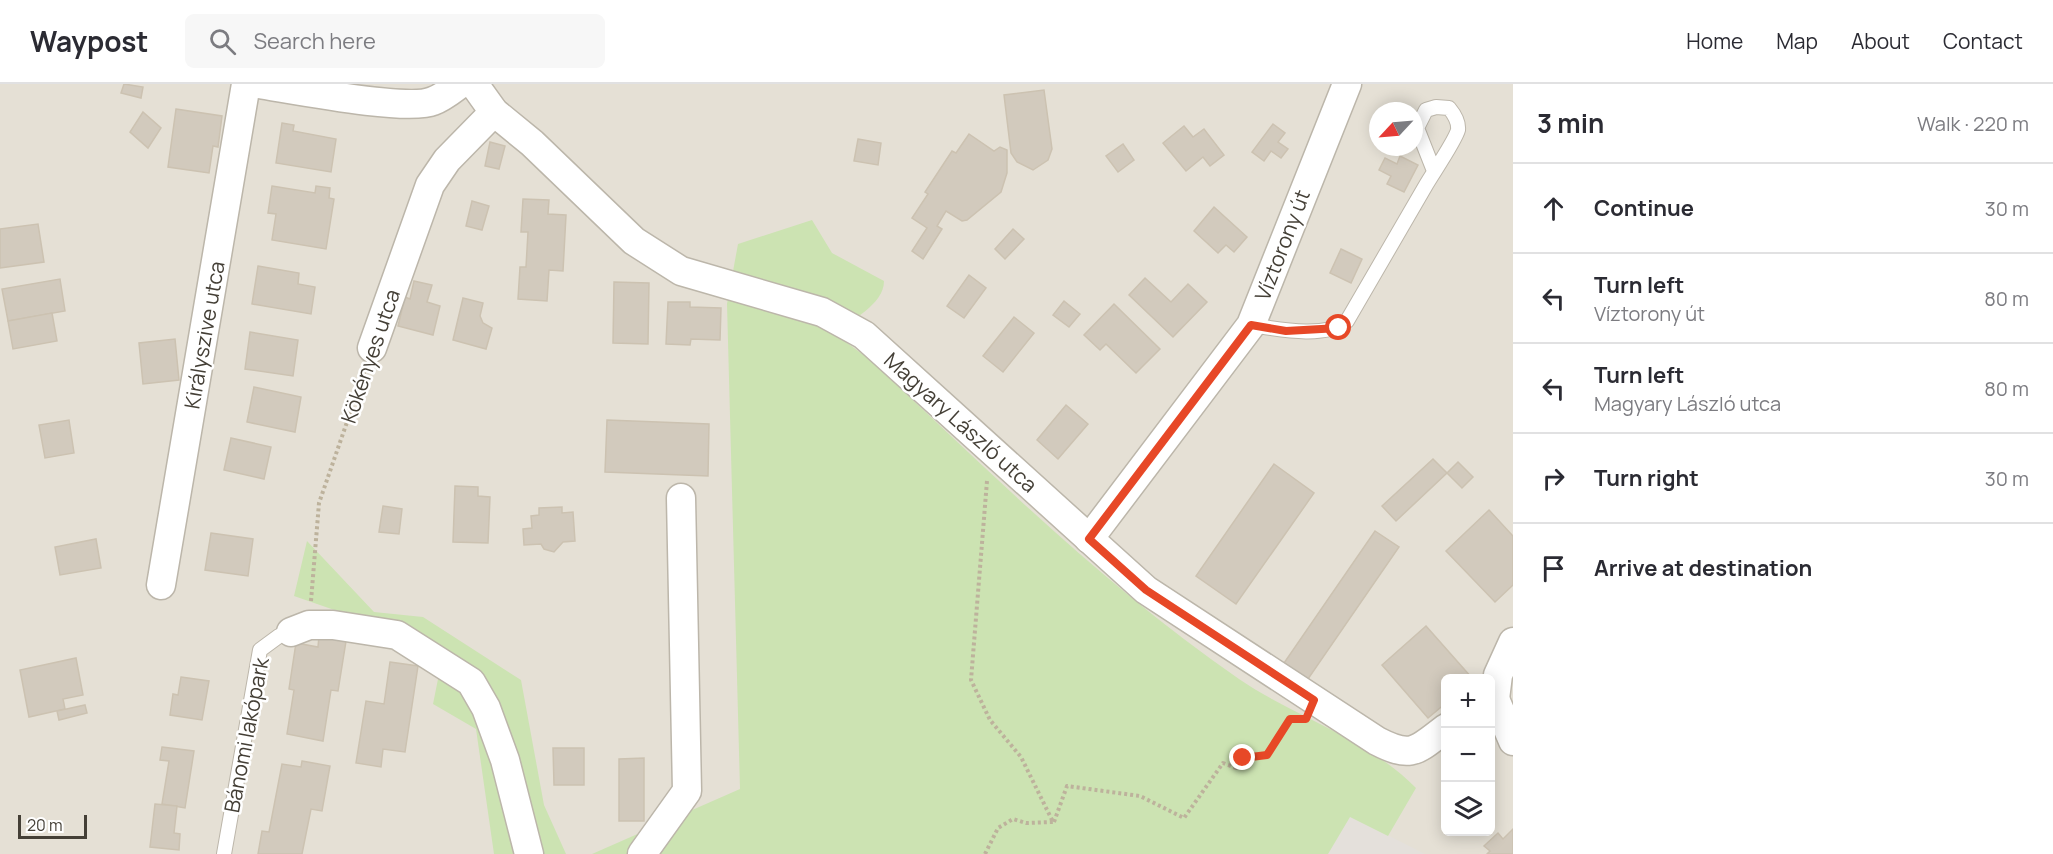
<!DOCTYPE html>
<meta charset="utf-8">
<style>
:root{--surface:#fff;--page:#f7f7f7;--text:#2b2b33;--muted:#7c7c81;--line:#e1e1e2}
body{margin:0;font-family:Manrope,sans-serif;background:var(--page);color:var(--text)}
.controls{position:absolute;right:18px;bottom:18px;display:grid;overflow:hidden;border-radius:9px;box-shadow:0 3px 15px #0003}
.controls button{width:54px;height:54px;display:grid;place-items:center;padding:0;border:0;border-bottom:2px solid var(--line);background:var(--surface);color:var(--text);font:30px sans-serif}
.compass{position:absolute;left:1369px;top:18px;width:54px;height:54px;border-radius:50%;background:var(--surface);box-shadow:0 3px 15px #0003;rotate:244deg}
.scale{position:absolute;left:18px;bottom:15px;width:69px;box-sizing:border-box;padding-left:6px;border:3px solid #443f36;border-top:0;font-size:16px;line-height:21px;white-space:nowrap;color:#443f36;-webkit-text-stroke:4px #fff;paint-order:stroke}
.stop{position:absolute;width:18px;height:18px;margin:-14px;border:4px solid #e74827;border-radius:50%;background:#fff}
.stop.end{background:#e74827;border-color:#fff;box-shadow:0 2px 6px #0008}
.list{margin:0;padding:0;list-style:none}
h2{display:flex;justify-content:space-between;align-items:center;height:78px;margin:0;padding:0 24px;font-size:26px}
h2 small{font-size:20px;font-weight:400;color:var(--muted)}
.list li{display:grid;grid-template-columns:39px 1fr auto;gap:18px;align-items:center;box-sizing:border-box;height:90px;padding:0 24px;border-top:2px solid var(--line)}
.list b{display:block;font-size:22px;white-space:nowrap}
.list p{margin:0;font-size:20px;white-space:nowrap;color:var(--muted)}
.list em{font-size:20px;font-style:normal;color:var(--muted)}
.icon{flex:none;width:33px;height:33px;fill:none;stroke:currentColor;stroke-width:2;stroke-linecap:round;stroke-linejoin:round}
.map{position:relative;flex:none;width:1513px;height:770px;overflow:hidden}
header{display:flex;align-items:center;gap:36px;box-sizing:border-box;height:84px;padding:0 30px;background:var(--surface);border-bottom:2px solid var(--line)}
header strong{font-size:28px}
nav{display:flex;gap:33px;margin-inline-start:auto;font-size:21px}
.search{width:420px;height:54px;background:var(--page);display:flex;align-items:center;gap:15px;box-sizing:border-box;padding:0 21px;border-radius:9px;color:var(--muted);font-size:22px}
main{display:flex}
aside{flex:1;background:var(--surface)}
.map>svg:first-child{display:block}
</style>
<header>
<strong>Waypost</strong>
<div class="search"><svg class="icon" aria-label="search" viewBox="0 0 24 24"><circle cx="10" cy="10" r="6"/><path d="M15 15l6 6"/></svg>Search here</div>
<nav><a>Home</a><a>Map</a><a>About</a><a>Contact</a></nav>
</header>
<main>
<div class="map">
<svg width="1513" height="770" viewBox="0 0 1513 770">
<rect width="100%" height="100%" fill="#f2eee6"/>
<path fill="#e5e0d5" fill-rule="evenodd" d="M0,0H1513V770H0ZM1378,27H1414V63H1378ZM1446,594H1490V748H1446Z"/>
<polygon fill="#e4e0db" points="1350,732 1425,770 1328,770"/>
<g fill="#cce3b2">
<path d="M812,136L832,169L884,197C884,221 851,235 835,250L869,275C988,386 1104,502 1239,595C1296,634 1367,654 1416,704L1388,752L1350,733L1328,770H592L740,705L727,220L738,160Z"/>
<polygon points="307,457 374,528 423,533 521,596 544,721 566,770 494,770 476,645 433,620 443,570 343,529 294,512"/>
</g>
<g fill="#d2cabd" stroke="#ccc2b1" stroke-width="1.5">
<polygon points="124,0 143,3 141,14 121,9"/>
<polygon points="1044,6 1052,65 1048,76 1033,86 1017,78 1011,69 1004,11"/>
<polygon points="176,25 222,32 218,63 213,62 209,89 168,83"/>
<polygon points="143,28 161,44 148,64 130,48"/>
<polygon points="282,39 294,41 293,47 336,55 331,88 276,79"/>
<polygon points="1273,40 1285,49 1278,58 1288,65 1281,74 1271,67 1264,77 1252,68"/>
<polygon points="1184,42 1193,53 1204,45 1224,71 1210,82 1203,73 1186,87 1163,59"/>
<polygon points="969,50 994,67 1000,63 1007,66 1007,89 1001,108 967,136 962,137 946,127 937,142 942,145 923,175 912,167 927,144 912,134 928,110 925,108 952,67 956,69"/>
<polygon points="858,55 881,59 878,81 854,77"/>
<polygon points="490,58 505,62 499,85 485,82"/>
<polygon points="1123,60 1134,76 1118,88 1106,72"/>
<polygon points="1400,72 1418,81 1404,108 1387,100 1391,92 1379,86 1385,74 1397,80"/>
<polygon points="272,102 315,109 316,102 330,104 329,114 334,115 326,165 272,156 276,130 268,129"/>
<polygon points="523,115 549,116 548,130 566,131 563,187 549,186 547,217 518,215 520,183 526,183 528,148 521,148"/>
<polygon points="472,117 489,122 482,146 466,142"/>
<polygon points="1214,123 1247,153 1234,168 1226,161 1218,169 1194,147"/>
<polygon points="38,140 44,178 0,184 0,145"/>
<polygon points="1013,145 1024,155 1005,175 995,165"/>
<polygon points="1341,165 1362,175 1351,199 1330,189"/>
<polygon points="258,182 299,189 298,200 315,203 311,230 252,220"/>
<polygon points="969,191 986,204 964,234 947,222"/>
<polygon points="1145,194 1171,218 1188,200 1207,218 1173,253 1129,211"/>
<polygon points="60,195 65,227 8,237 2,205"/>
<polygon points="414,197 432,201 427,218 440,222 433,251 398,242 405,213 410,215"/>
<polygon points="614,198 649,199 648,260 613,259"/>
<polygon points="463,214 483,219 480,232 483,239 492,244 486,265 453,256"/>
<polygon points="1064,217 1080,230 1069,243 1053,231"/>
<polygon points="668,218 690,218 690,223 721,224 720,256 691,255 690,261 666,260"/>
<polygon points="1114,220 1160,265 1136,289 1106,260 1100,266 1084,251"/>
<polygon points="52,229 57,257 13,265 8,237"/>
<polygon points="1014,233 1034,249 1003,288 983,272"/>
<polygon points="250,248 298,256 293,292 245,285"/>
<polygon points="175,255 179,296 143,300 139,259"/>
<polygon points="254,303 301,313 295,348 247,338"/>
<polygon points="1066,321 1088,340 1058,375 1037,356"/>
<polygon points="69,336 74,369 45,374 39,341"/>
<polygon points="607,336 709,340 708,392 605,388"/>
<polygon points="231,354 271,363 264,395 224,386"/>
<polygon points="1433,375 1447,389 1396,437 1382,422"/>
<polygon points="1458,378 1473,393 1462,404 1447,389"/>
<polygon points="1274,380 1314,409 1236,520 1196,492"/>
<polygon points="455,402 478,403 478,412 490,413 488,459 453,458"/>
<polygon points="383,422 402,425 399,450 379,448"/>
<polygon points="562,423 562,429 573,428 575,457 563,458 554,468 544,465 541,460 524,461 523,445 532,444 531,432 539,431 539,424"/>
<polygon points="1489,426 1513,452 1513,501 1495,518 1446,467"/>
<polygon points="1375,447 1399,463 1308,595 1284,579"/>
<polygon points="211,449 253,455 248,492 205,486"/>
<polygon points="96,455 101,484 60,491 55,463"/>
<polygon points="1426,542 1472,594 1446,594 1446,619 1428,634 1382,581"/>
<polygon points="319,552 346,557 338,607 331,606 323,657 287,650 294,606 289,605 296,559 318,563"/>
<polygon points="76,574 83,611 63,615 65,625 29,633 20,586"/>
<polygon points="390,578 418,582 405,668 383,665 381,683 356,679 366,617 384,620"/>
<polygon points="181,593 209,597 202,636 170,631 173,610 178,611"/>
<polygon points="85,621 87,629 59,636 57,627"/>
<polygon points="162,663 194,667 185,724 162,720 169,677 160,676"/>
<polygon points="553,664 584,664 584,701 554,701"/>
<polygon points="644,674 644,737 619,737 619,675"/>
<polygon points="302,677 330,682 322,727 311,725 302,770 258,770 262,747 269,748 282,680 301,683"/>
<polygon points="155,720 177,722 174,749 180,750 179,766 150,763"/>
<polygon points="1513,745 1513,770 1487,770 1490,767 1484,762 1498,749 1503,755"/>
</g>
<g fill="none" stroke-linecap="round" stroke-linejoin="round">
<g stroke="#bcb6aa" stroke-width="16">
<g id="lane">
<path d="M1251,241C1277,245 1326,255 1347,237L1426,101C1433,89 1455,57 1458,46C1459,37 1454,30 1449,24L1436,23L1426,26L1417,44L1434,87"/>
<polyline points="224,770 260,566 279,552 291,548"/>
</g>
</g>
<g stroke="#bcb6aa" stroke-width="31">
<g id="street">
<path d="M258,0C291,5 408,28 433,17C442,14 452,6 460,0"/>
<path d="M474,0L494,28L532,59L634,157L681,187L822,228L864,251L1146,506L1377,657C1412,675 1416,667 1446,644"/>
<polyline points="372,264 430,101 447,76 494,28"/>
<polyline points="1089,455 1251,241 1347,0"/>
<polyline points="161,501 246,0"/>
<polyline points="291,548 309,541 333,541 397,551 471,598 486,624 505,676 529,770"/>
<polyline points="1495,615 1498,591 1513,558"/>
<polyline points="1495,615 1513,657"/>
<polyline points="642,770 687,707 681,414"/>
</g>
</g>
<g stroke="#bdb29c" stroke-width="4" stroke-dasharray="3 3" stroke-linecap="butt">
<polyline points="987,397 971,596 990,636 1021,673 1053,738"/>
<polyline points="311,517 319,419 365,286"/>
<polyline points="1054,738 1067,702 1140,712 1184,734 1223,679 1236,684 1243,674 1267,671 1290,635 1297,635"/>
<polyline points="985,770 998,744 1013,735 1026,739 1053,738"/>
</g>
<use href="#lane" stroke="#fff" stroke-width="14"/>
<use href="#street" stroke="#fff" stroke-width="28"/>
</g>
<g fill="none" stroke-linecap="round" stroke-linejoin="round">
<polyline stroke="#e74827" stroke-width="8" points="1243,674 1267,671 1290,635 1306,635 1314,616 1146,506 1089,455 1251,241 1286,247 1339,244"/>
</g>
<g text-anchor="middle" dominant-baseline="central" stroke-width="5" stroke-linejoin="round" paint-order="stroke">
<g font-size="21" fill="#443f36" stroke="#fff">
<text transform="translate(1282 161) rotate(-69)">Víztorony út</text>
<text transform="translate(204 251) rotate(-80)">Királyszive utca</text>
<text transform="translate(370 272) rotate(-71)">Kökényes utca</text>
<text transform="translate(961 338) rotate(42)">Magyary László utca</text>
<text transform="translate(246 651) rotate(-79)">Bánomi lakópark</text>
</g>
</g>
</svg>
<div class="controls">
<button>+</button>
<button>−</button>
<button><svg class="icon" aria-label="layers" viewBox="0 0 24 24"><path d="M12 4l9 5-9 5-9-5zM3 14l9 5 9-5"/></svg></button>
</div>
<svg class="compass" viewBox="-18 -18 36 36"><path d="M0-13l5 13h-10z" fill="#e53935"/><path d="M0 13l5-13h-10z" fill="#7c7c81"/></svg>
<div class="scale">20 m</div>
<div class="stop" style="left:1339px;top:244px"></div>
<div class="stop end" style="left:1243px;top:674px"></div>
</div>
<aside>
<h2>3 min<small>Walk · 220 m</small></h2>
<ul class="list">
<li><svg class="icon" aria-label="ahead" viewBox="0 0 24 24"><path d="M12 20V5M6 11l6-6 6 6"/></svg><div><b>Continue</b></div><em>30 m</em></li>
<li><svg class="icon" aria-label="left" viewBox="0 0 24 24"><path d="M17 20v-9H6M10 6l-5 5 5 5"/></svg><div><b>Turn left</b><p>Víztorony út</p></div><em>80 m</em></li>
<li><svg class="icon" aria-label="left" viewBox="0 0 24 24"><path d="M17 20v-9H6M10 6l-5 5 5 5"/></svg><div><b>Turn left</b><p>Magyary László utca</p></div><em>80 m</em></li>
<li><svg class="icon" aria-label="right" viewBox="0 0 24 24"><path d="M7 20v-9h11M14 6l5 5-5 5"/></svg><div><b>Turn right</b></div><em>30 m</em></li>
<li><svg class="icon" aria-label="arrive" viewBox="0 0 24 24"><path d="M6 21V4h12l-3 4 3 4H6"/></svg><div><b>Arrive at destination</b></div></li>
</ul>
</aside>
</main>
